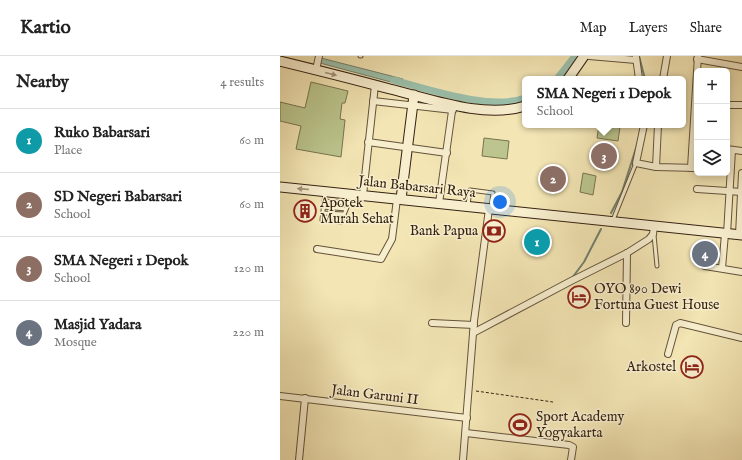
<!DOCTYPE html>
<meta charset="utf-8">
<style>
:root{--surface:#fff;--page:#f6f6f6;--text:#222;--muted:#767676;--line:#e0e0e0;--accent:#0b8043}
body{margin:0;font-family:"IM FELL English",serif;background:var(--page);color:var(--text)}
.controls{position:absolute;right:12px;top:12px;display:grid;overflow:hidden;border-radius:6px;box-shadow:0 2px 10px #0003}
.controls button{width:36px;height:36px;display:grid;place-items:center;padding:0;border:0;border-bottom:1px solid var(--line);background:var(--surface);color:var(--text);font:20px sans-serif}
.you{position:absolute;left:220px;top:146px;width:14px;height:14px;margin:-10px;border:3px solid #fff;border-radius:50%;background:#1a73e8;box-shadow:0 0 0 6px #1a73e833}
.badge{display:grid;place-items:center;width:26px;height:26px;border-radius:50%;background:var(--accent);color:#fff;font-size:13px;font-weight:700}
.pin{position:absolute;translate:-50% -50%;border:2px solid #fff;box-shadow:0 1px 4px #0006}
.popup{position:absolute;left:242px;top:20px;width:164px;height:52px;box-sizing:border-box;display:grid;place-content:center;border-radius:6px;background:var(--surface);filter:drop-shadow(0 1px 3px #0005);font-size:13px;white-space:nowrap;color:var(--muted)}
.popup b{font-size:15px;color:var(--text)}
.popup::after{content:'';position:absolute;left:50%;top:100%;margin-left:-8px;border:8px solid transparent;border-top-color:var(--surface)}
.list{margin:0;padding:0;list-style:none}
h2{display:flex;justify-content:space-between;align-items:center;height:52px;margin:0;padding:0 16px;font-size:17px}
h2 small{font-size:13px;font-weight:400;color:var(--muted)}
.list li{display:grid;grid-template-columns:26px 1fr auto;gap:12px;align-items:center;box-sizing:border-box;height:64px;padding:0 16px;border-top:1px solid var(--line)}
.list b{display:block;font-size:15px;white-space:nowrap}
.list p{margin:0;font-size:13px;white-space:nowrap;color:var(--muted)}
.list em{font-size:13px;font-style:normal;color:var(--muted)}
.icon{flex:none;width:22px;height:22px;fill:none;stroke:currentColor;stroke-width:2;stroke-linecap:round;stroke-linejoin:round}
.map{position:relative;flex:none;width:462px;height:404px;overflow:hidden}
header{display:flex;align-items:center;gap:24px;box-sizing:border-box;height:56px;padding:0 20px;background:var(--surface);border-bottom:1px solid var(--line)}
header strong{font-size:19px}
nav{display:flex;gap:22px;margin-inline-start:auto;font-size:14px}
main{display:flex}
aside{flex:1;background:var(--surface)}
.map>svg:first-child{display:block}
</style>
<header>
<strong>Kartio</strong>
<nav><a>Map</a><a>Layers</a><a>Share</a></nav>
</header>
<main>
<aside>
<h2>Nearby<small>4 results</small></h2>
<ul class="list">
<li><span class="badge" style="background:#0f9aa8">1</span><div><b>Ruko Babarsari</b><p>Place</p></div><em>60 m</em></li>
<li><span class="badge" style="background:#8d6e63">2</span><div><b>SD Negeri Babarsari</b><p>School</p></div><em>60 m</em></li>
<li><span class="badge" style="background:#8d6e63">3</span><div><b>SMA Negeri 1 Depok</b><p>School</p></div><em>120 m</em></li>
<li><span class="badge" style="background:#6b7280">4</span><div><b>Masjid Yadara</b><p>Mosque</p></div><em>220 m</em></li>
</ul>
</aside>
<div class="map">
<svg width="462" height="404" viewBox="0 0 462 404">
<rect width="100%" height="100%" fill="#f3e5b4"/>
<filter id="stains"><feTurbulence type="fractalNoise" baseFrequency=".005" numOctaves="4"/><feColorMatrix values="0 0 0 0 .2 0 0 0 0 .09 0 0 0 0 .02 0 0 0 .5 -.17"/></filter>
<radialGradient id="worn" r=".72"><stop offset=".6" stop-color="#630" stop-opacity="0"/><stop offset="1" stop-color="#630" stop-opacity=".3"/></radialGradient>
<g fill="#bbc58d" stroke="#787450">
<polygon points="31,26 68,35 65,47 62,47 60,63 65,64 61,101 16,93 21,70 0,65 0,46 25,52"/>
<polygon points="319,69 340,71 338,85 317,82"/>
<polygon points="204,82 229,85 227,103 202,100"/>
<polygon points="303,117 316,120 313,139 300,136"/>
</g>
<polygon fill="#9bbfaa" stroke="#72806d" points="41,2 123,23 122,29 40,7"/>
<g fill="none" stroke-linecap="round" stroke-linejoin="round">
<g stroke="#72806d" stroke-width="2">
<polyline points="359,0 365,23"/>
<polyline points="331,157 342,136 358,86"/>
<polyline points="292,222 304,206 321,173"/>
</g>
<g stroke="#9bbfaa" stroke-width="7">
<polyline points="277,23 295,0"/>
<path d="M113,24C148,33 211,55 245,42"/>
</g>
<g stroke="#64533a" stroke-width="5">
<g id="lane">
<polyline points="80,0 81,0"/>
<polyline points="45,137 42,164 61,166 72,139"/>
<polyline points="44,145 68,147"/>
<polyline points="188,149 190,134 213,137 211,152"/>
<polyline points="43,151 66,153"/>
<polyline points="43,157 64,158"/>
<polyline points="333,164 356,107"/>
<polyline points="374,179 377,210"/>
</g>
</g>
<g stroke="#64533a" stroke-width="8">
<g id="street">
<polyline points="309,0 356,4"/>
<polyline points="356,1 359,23"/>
<polyline points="417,3 462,11"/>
<polyline points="36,14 39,0"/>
<polyline points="383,23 387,0"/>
<polyline points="93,45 173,54"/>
<polyline points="447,49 462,49"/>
<polyline points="364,69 356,107 376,111"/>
<polyline points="378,69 376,111 417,112"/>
<polyline points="88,86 167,97"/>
<polyline points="447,93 462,95"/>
<polyline points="411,112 418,0"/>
<polyline points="417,133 462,136"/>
<polyline points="83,139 95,29"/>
<polyline points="159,147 173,48"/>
<polyline points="447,178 452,94"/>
<polyline points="459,179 462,117"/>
<polyline points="37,193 101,203 112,183 117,143"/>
<polyline points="425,210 462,216"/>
<polyline points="442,212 445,178"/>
<polyline points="152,267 194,269"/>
<polyline points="346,267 347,197"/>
<polyline points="193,277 291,225 347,197 369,183 373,178 374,171"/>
<polyline points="388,298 396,269 400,267 462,282"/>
<polyline points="0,340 187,362"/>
<polyline points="186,377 289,389 293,391 291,404"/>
<polyline points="19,404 25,342"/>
<polyline points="183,404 194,265 209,153"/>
</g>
</g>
<g stroke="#352212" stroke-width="11">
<g id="secondary">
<path d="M0,5C37,14 73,23 110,33C151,43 204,63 245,50"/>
<polyline points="288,23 304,0"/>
<polyline points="0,131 462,179"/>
<polyline points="121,143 134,39"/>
</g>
</g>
<g stroke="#352212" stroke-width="1" stroke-dasharray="3 2" stroke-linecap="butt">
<polyline points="130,132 155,135"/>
<polyline points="196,335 273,346"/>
</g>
<use href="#lane" stroke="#f7eece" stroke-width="3"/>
<use href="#street" stroke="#f7eece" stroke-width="6"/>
<use href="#secondary" stroke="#f7eece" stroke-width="9"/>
</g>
<defs><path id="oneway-solid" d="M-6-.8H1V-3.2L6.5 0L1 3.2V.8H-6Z"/></defs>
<g fill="#a09279">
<use href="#oneway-solid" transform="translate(51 18) rotate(14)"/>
<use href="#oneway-solid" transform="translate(23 133) rotate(-175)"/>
</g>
<defs>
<g id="building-ring" transform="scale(1.15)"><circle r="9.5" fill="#f7eece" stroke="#8f2418" stroke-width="1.5"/><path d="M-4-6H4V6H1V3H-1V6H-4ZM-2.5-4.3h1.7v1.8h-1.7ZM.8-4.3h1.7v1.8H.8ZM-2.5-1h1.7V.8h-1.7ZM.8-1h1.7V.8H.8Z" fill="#8f2418"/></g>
<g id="bank-ring" transform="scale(1.15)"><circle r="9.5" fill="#f7eece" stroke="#8f2418" stroke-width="1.5"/><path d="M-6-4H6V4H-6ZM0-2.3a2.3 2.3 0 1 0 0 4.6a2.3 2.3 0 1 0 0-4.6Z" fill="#8f2418"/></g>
<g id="hotel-ring" transform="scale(1.15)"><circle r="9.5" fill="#f7eece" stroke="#8f2418" stroke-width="1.5"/><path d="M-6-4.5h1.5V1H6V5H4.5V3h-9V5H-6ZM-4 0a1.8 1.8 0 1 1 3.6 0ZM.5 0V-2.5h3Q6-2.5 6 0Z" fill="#8f2418"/></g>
<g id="stadium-ring" transform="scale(1.15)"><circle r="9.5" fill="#f7eece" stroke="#8f2418" stroke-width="1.5"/><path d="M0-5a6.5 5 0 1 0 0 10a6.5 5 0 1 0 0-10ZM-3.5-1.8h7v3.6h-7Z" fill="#8f2418"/></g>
</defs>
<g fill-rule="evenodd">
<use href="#building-ring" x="25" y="155"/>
<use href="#bank-ring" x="214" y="175"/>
<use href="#hotel-ring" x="299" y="241"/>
<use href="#hotel-ring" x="412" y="311"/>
<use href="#stadium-ring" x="240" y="369"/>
</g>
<g text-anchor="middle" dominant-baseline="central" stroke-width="3" stroke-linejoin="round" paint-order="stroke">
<g font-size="14" fill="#352212" stroke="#f7eece">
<text transform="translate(137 131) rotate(6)">Jalan Babarsari Raya</text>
<text transform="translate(95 339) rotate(7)">Jalan Garuni II</text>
</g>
<g font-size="14" fill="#352212" stroke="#f7eece" text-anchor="start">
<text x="40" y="147">Apotek<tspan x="40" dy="16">Murah Sehat</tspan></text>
<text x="198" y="175" text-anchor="end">Bank Papua</text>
<text x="314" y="233">OYO 890 Dewi<tspan x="314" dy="16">Fortuna Guest House</tspan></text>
<text x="396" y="311" text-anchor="end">Arkostel</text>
<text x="256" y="361">Sport Academy<tspan x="256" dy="16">Yogyakarta</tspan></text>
</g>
</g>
<rect width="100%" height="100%" filter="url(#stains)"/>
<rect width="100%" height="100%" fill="url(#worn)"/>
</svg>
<div class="controls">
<button>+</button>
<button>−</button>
<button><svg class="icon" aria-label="layers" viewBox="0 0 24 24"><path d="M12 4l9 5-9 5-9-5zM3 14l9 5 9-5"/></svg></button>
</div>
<div class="you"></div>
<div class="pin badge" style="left:257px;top:186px;background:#0f9aa8">1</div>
<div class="pin badge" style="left:273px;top:123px;background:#8d6e63">2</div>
<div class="pin badge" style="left:324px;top:100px;background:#8d6e63">3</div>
<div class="popup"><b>SMA Negeri 1 Depok</b>School</div>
<div class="pin badge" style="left:425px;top:198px;background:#6b7280">4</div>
</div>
</main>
